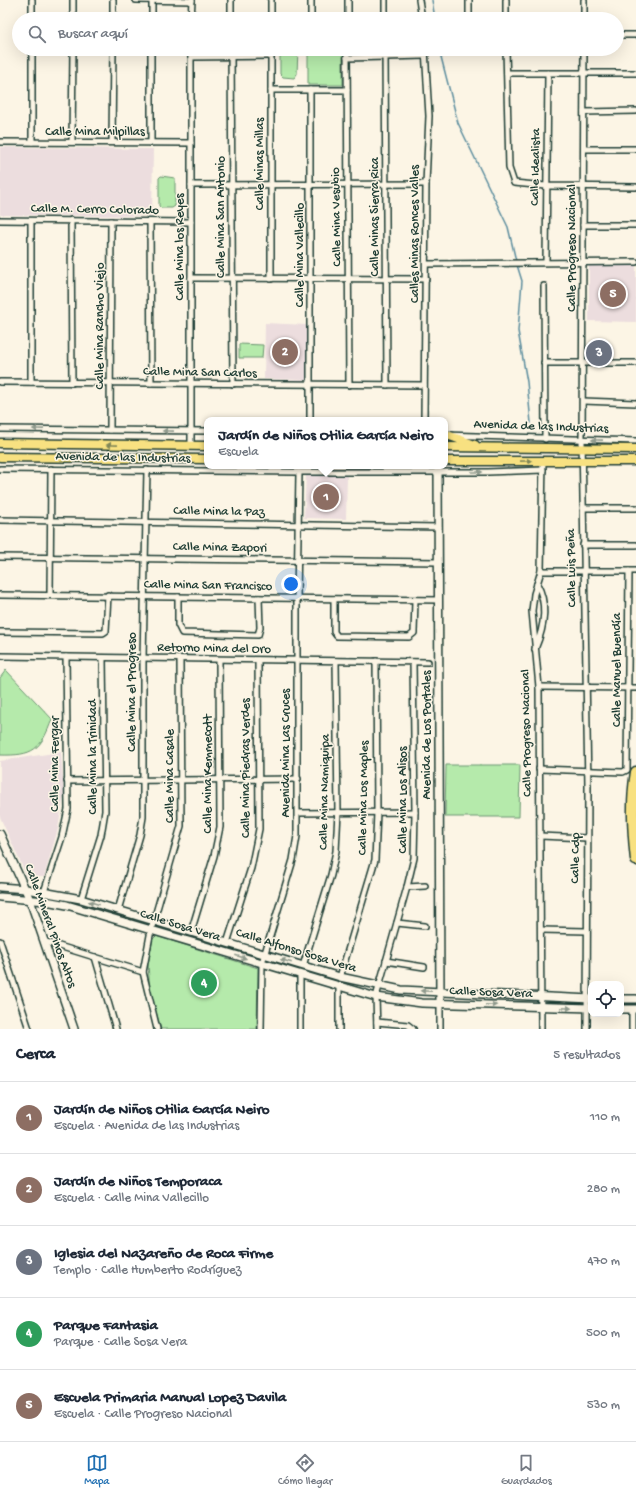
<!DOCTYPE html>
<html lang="es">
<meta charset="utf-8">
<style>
:root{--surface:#fff;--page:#f6f6f7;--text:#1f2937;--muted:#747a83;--line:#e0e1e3;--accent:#1f6fb2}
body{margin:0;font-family:"Gochi Hand",sans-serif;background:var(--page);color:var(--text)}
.controls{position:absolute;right:12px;bottom:12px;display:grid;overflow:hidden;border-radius:8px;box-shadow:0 4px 16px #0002}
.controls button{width:36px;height:36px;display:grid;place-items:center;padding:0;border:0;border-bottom:1px solid var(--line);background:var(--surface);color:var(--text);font:20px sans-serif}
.you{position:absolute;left:291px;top:584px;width:14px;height:14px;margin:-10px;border:3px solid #fff;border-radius:50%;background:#1a73e8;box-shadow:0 0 0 6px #1a73e833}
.badge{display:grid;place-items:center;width:26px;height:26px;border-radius:50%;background:var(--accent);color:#fff;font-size:13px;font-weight:700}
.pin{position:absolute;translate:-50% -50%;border:2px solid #fff;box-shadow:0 1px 4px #0006}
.popup{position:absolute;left:204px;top:417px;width:244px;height:52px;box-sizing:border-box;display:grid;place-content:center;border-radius:8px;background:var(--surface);filter:drop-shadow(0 1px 3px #0005);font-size:13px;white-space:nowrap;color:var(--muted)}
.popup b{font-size:15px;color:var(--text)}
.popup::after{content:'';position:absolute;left:50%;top:100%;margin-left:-8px;border:8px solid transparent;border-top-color:var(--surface)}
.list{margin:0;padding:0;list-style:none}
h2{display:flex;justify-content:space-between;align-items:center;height:52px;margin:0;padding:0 16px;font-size:17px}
h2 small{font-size:13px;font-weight:400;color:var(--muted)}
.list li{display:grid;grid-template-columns:26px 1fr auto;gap:12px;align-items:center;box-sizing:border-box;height:72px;padding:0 16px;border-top:1px solid var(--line)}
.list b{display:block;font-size:15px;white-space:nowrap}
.list p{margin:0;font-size:13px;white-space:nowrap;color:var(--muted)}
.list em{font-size:13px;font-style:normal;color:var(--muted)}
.icon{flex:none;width:22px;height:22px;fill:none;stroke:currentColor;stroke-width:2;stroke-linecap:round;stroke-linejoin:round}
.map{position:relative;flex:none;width:636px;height:1029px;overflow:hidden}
.search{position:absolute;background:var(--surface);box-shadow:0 4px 16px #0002;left:12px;right:12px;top:12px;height:44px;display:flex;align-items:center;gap:10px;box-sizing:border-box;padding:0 14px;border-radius:22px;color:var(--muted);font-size:15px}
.sheet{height:412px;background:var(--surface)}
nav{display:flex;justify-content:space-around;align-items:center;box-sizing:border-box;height:56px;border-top:1px solid var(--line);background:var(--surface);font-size:11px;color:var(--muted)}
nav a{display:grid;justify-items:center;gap:2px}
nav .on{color:var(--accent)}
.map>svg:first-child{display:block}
</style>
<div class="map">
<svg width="636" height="1029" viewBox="0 0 636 1029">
<rect width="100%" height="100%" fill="#fcf5e5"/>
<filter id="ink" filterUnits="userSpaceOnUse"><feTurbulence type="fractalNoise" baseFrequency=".025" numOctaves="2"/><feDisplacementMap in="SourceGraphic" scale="8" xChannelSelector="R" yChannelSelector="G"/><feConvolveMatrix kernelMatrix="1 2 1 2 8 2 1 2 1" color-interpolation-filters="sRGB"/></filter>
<g filter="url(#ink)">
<g fill="#ecddde">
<polygon points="0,147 153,149 152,216 0,215"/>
<polygon points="589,266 636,266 636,322 589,321"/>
<polygon points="265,323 306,325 306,380 264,379"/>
<polygon points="306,475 347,476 346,519 304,518"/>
<polygon points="61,752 64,794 58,829 44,877 27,877 0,817 0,761"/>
</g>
<g fill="#b5eaab" stroke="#6a9470">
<polygon points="280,49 298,49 297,74 294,78 283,77 280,74"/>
<rect x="308" y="49" width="35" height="36"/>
<polygon points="161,176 175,178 175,206 172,208 161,208 159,206 159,178"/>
<polygon points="239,344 263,345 262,358 239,358"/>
<path d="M6,670L52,719C41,750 33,756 0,755V678Z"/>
<polygon points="446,765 520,765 519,817 445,817"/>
<polygon points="156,936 258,968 257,1029 161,1029 150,992 148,964 153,939"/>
</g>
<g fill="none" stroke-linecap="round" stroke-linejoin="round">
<g stroke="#5c8d9e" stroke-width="1.5">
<polyline points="432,0 435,19"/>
<polyline points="439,49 458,123 508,227 516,261"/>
<polyline points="517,265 522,281 518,331 527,382 531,423"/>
</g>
<g stroke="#1f3d34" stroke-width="8">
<g id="street">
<polyline points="136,0 192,1"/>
<polyline points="385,0 385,19"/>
<polyline points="419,0 422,19"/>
<polyline points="469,0 469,19"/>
<polyline points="506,0 506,19"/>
<polyline points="32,19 32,0"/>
<polyline points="73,19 73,0"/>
<polyline points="113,19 113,0"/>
<polyline points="152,19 152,0"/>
<polyline points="191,19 192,0"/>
<polyline points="231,19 231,0"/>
<polyline points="271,19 271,0"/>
<polyline points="311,19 311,0"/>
<polyline points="348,19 348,0"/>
<polyline points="584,19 584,0"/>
<polyline points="617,35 636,35"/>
<polyline points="231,49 233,384"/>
<polyline points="271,49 271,279"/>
<polyline points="347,49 349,385"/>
<polyline points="385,49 387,385"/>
<polyline points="506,49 509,168 514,183 546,186 636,187"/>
<polyline points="584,49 582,440 588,786 587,1029"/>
<polyline points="191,57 271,56"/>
<polyline points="347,58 425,56"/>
<polyline points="507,73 636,73"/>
<polyline points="271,90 347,90"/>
<polyline points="310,90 310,420"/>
<polyline points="584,112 636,111"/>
<polyline points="0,142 191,143"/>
<polyline points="32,142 32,49"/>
<polyline points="72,142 73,49"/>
<polyline points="112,142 113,49"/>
<polyline points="151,143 151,49"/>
<polyline points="584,149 636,149"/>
<polyline points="191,185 426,184"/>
<polyline points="0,220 191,222"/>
<polyline points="71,220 72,383"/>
<polyline points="31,221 31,382"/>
<polyline points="150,222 151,383"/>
<polyline points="583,225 636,225"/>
<polyline points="546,262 548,73"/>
<polyline points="426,264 636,262"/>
<polyline points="191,278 426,279"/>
<polyline points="544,286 545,439"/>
<polyline points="544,363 636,363"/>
<polyline points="0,382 424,385"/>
<polyline points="583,401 636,403"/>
<polyline points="424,420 426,184 429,116 425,49"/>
<polyline points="0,429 207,431"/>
<polyline points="110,430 111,221"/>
<polyline points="445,435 636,441"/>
<polyline points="191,445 191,49"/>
<polyline points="0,469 299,472 488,472 543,470"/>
<polyline points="583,508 636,508"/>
<polyline points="0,520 439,527"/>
<polyline points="583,545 636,545"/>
<polyline points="0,557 439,562"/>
<polyline points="541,571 636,571"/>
<polyline points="0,595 439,600"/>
<polyline points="50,595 51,469"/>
<polyline points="178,597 178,625 182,633 258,635 260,628 259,598"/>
<polyline points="334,599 334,632 337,636 409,637 414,633 415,600"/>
<polyline points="0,632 103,633 106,631 108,595"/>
<path d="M535,649C544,628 548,604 537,584"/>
<polyline points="0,656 428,662"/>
<polyline points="539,687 636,688"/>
<polyline points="539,769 623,772 627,770 629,571"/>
<polyline points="67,781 298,779"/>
<polyline points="298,813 415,812"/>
<polyline points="540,836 587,838"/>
<polyline points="407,887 425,886"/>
<polyline points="44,892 62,837 68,809 66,657"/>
<polyline points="81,899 101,835 105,811 103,658"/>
<polyline points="118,910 140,835 143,817 143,658 147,470"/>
<polyline points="397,923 425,926"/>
<polyline points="541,930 586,931"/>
<polyline points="191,932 214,856 220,827 219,660"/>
<polyline points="0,941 29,1029"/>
<polyline points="46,942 143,972"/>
<polyline points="227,943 251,868 259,829 258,660"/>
<polyline points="95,957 116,1029"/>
<polyline points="386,961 424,967"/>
<polyline points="303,966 331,875 336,851 338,812 336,661"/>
<polyline points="340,977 375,860 377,812 376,661"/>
<polyline points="339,987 339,1029"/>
<polyline points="440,1003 440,1029"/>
<polyline points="377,1022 408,1025 413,1029"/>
<polyline points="157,1029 143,972 151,930 181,826 180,660"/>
<polyline points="261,1029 262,963 293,860 297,836 297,599 299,472"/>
<polyline points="300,1029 300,975"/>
<polyline points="377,1029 376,997 407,887 414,858 415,812 413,662"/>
<polyline points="541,1029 539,687 532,611 534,594 541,571 543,461"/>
<polyline points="632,1029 632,1009"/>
</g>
</g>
<g stroke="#1f3d34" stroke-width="10">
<g id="secondary">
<polyline points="438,466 440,1003"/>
<polyline points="0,834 30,900 74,1029"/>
<polyline points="0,887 26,889 81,899 340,977 401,990 591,999"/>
<polyline points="0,897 46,901 67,905 376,997 422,1003 591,1008"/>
<polyline points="621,999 636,999"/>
<polyline points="621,1009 636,1009"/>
</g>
</g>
<g stroke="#1f3d34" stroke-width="11">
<g id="primary">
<polyline points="450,436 475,445"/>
<polyline points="0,443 207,446"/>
<polyline points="445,447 636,449"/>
<polyline points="0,457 207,459"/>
<polyline points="445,461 636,461"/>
</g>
</g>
<g stroke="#1f3d34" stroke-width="13">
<path id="highway" d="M636,772C631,802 633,831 636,860"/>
</g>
<use href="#street" stroke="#fcf5e5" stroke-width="5"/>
<use href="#secondary" stroke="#fcf5e5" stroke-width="7"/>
<use href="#primary" stroke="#f8e181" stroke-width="8"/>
<use href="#highway" stroke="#f8e181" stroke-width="10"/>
</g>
<defs><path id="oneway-solid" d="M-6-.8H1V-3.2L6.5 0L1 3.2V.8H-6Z"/></defs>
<g fill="#8e998c">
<use href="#oneway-solid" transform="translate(38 429) rotate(-179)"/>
<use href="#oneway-solid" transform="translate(168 431) rotate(-179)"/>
<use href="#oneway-solid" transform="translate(597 440) rotate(-179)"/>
<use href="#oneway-solid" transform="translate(477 472)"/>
<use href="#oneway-solid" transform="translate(94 903) rotate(-164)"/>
<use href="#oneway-solid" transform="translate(241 957) rotate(17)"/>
<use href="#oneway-solid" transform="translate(286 961) rotate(-164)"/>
<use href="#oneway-solid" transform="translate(426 991) rotate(-178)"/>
<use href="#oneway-solid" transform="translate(491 1005) rotate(2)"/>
<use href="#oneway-solid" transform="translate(566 1008) rotate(2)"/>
</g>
<g fill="#818757">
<use href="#oneway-solid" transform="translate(112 445) rotate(-179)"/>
<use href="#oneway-solid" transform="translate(526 461) rotate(-1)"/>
</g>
</g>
<g text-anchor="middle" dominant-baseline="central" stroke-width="3" stroke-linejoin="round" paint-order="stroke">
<g font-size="13" fill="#1f3d34" stroke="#fcf5e5">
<text x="95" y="132">Calle Mina Milpillas</text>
<text transform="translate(260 164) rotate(-90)">Calle Minas Millas</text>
<text transform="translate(536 167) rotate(-89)">Calle Idealista</text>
<text transform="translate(95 210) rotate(1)">Calle M. Cerro Colorado</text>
<text transform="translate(221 217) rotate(-90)">Calle Mina San Antonio</text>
<text transform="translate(337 217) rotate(-91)">Calle Mina Vesubio</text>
<text transform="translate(375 217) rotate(-90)">Calle Minas Sierra Rica</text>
<text transform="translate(415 234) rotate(-90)">Calles Minas Ronces Valles</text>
<text transform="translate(180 247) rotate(-90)">Calle Mina los Reyes</text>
<text transform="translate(572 248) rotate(-90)">Calle Progreso Nacional</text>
<text transform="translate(300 255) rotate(-90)">Calle Mina Vallecillo</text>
<text transform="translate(100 326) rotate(-90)">Calle Mina Rancho Viejo</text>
<text transform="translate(200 373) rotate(1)">Calle Mina San Carlos</text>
<text transform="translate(541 427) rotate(2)">Avenida de las Industrias</text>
<text transform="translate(123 458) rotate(1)">Avenida de las Industrias</text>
<text transform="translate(219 512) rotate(1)">Calle Mina la Paz</text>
<text transform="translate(220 548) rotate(1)">Calle Mina Zapori</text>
<text transform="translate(572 568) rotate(-91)">Calle Luis Peña</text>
<text transform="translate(208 586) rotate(1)">Calle Mina San Francisco</text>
<text transform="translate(214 649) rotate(1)">Retorno Mina del Oro</text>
<text transform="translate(617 670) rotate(-90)">Calle Manuel Buendía</text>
<text transform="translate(132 692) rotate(-90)">Calle Mina el Progreso</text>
<text transform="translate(527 733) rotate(-91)">Calle Progreso Nacional</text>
<text transform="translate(427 735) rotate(-90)">Avenida de Los Portales</text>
<text transform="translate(286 753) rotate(-90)">Avenida Mina Las Cruces</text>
<text transform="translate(93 757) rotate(-90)">Calle Mina la Trinidad</text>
<text transform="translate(55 764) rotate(-90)">Calle Mina Fergar</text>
<text transform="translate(246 768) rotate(-90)">Calle Mina Piedras Verdes</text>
<text transform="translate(208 774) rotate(-90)">Calle Mina Kemmecott</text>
<text transform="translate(170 776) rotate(-90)">Calle Mina Casale</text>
<text transform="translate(325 792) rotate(-89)">Calle Mina Namiquipa</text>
<text transform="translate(364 798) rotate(-89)">Calle Mina Los Maples</text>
<text transform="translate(403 800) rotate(-90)">Calle Mina Los Alisos</text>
<text transform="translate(576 858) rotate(-89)">Calle Cdp</text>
<text transform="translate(50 926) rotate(70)">Calle Mineral Pinos Altos</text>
<text transform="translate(180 926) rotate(17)">Calle Sosa Vera</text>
<text transform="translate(296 951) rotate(17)">Calle Alfonso Sosa Vera</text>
<text transform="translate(491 993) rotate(2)">Calle Sosa Vera</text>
</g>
</g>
</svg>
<div class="controls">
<button><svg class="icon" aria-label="locate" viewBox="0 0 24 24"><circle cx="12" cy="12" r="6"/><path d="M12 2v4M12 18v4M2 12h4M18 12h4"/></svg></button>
</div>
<div class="you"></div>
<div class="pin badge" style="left:326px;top:497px;background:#8d6e63">1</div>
<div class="popup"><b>Jardín de Niños Otilia García Neiro</b>Escuela</div>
<div class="pin badge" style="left:285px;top:352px;background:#8d6e63">2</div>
<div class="pin badge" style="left:599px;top:353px;background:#6b7280">3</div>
<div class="pin badge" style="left:204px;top:983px;background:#2e9e5b">4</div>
<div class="pin badge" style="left:613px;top:294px;background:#8d6e63">5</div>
<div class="search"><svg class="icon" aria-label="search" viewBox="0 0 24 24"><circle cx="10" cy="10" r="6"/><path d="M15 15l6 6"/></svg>Buscar aquí</div>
</div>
<section class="sheet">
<h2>Cerca<small>5 resultados</small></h2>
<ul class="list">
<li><span class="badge" style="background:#8d6e63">1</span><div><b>Jardín de Niños Otilia García Neiro</b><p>Escuela · Avenida de las Industrias</p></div><em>110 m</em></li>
<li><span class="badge" style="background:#8d6e63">2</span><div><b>Jardín de Niños Temporaca</b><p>Escuela · Calle Mina Vallecillo</p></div><em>280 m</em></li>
<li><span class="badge" style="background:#6b7280">3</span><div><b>Iglesia del Nazareño de Roca Firme</b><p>Templo · Calle Humberto Rodríguez</p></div><em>470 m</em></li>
<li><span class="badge" style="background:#2e9e5b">4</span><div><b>Parque Fantasia</b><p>Parque · Calle Sosa Vera</p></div><em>500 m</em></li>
<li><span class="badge" style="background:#8d6e63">5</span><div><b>Escuela Primaria Manual Lopez Davila</b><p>Escuela · Calle Progreso Nacional</p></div><em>530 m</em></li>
</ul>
</section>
<nav>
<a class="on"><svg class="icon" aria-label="map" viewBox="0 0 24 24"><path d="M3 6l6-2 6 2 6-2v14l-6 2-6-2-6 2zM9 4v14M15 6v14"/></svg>Mapa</a>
<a><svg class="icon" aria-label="directions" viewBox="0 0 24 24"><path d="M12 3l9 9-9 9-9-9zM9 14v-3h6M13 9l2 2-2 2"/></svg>Cómo llegar</a>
<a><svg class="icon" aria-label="saved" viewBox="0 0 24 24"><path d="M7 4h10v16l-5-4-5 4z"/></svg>Guardados</a>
</nav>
